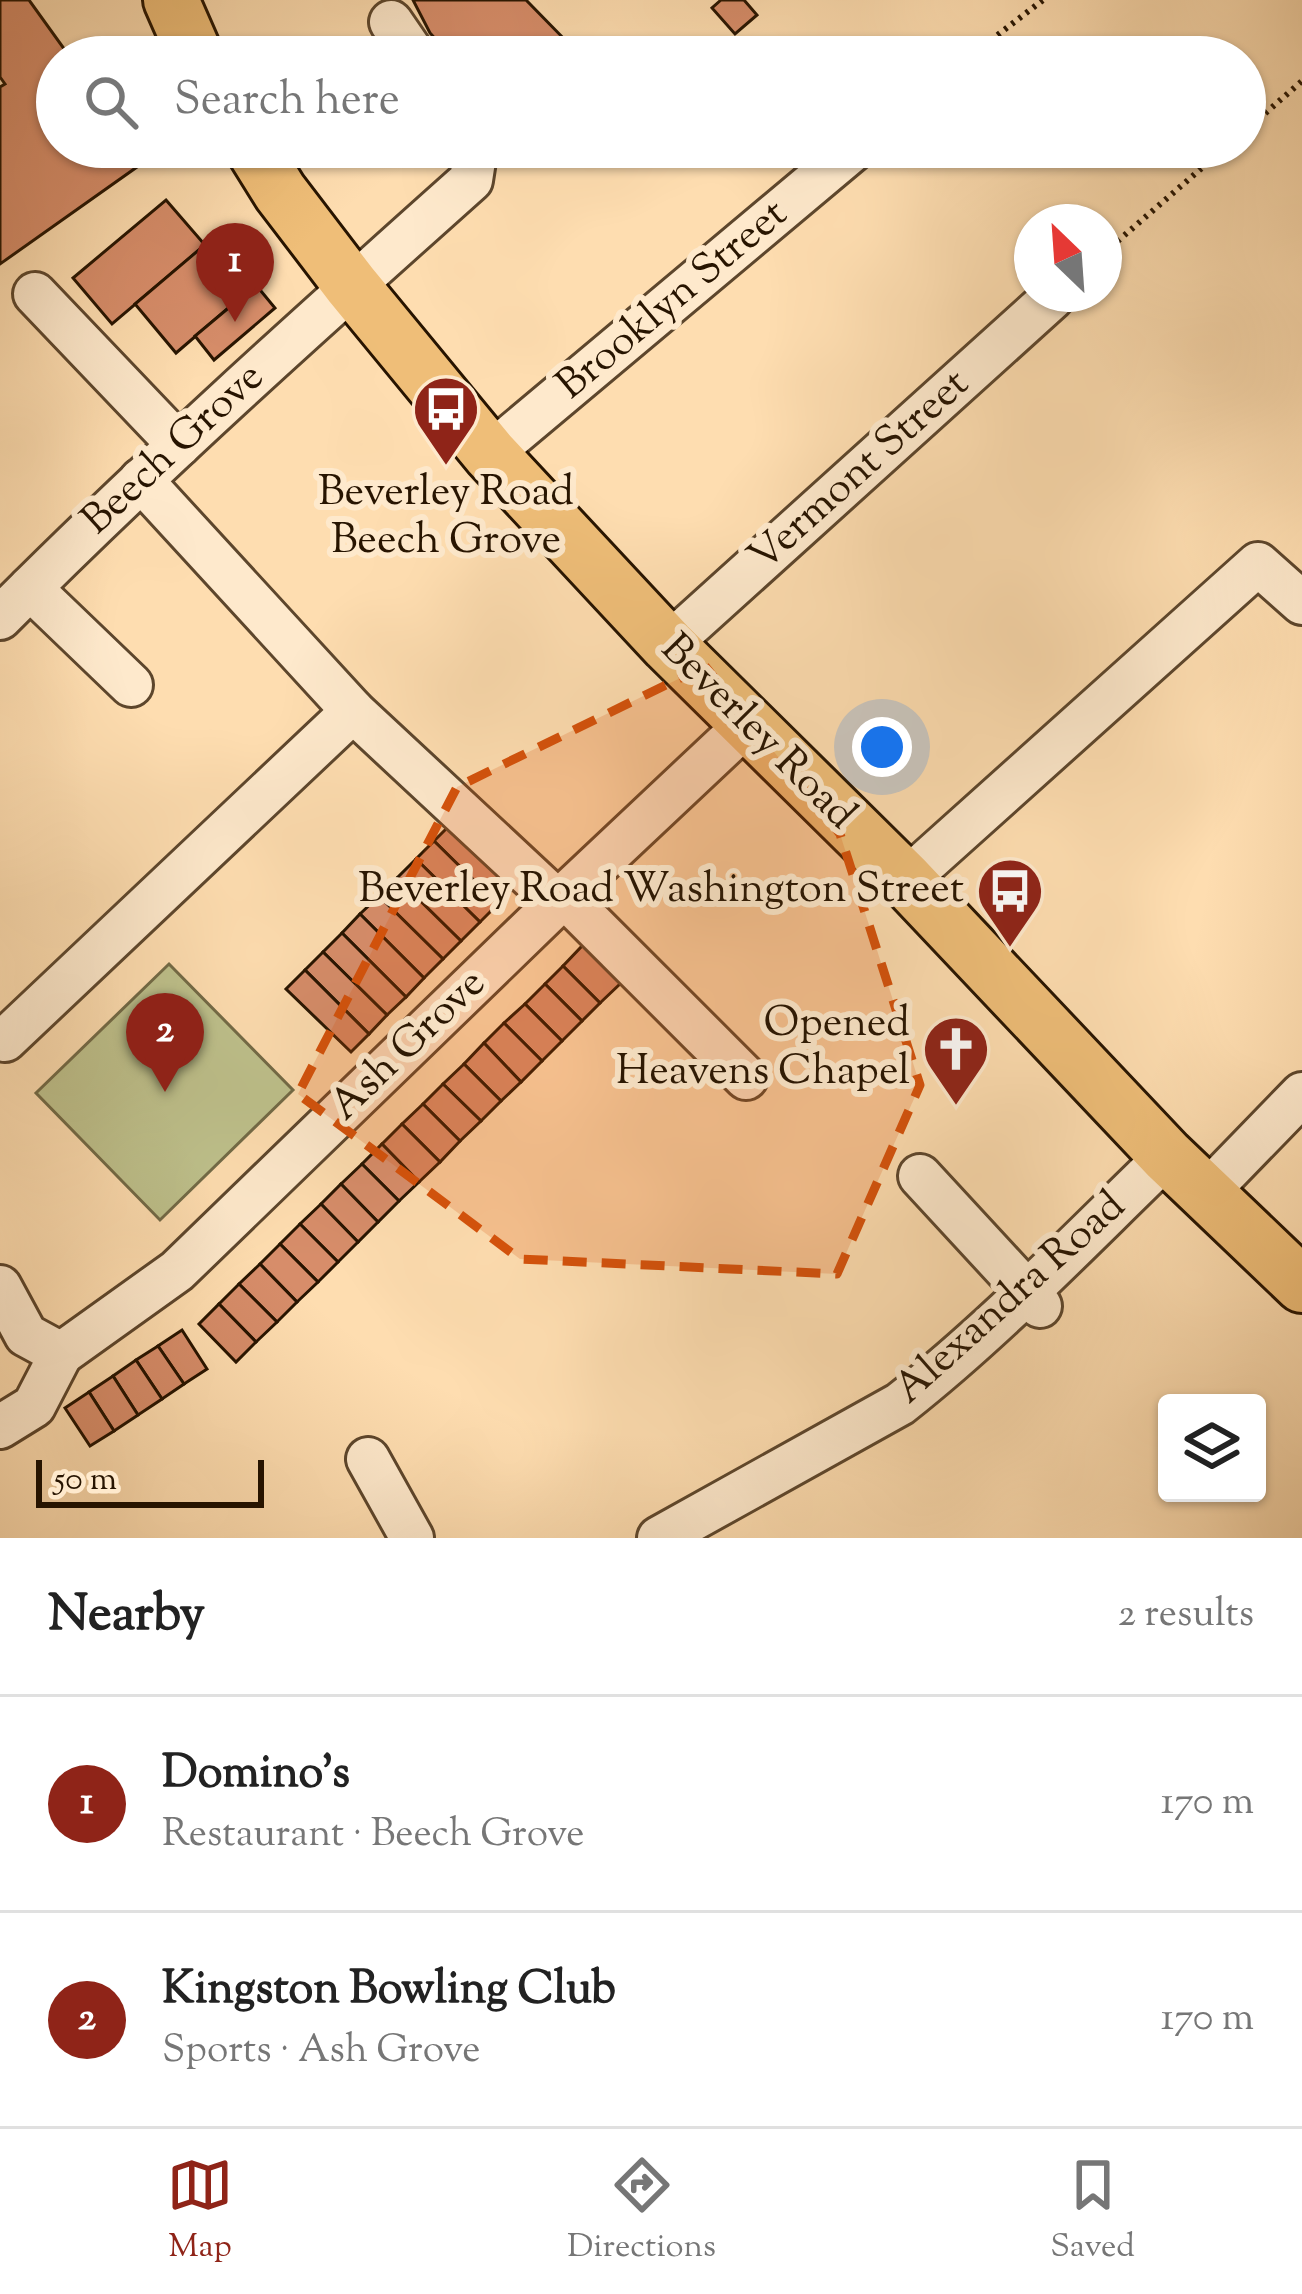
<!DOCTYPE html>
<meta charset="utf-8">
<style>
:root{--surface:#fff;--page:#f6f6f6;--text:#222;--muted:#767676;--line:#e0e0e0;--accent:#8f2418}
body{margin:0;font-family:"Sorts Mill Goudy",serif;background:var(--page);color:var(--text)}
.controls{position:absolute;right:36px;bottom:36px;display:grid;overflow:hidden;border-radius:12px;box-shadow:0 3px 9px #0004}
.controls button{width:108px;height:108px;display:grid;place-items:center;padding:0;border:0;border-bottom:3px solid var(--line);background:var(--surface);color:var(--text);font:60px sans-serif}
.compass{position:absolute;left:1014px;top:204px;width:108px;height:108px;border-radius:50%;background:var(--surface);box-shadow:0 3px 9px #0004;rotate:335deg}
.scale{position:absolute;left:36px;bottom:30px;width:228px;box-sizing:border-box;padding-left:12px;border:6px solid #271400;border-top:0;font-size:33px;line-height:42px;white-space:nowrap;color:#271400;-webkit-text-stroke:9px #fee9cc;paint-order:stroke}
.you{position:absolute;left:882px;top:747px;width:42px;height:42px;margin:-30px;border:9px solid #fff;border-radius:50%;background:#1a73e8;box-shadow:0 0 0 18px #1a73e833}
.badge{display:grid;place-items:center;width:78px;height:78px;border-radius:50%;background:var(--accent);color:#fff;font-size:39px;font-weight:700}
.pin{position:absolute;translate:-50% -99px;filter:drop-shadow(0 3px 6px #0008)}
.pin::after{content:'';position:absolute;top:63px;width:42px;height:36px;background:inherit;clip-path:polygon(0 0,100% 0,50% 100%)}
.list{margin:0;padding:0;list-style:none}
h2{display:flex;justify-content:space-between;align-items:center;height:156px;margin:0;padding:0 48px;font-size:51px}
h2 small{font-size:39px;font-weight:400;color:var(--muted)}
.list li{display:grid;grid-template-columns:78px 1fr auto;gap:36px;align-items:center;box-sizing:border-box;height:216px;padding:0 48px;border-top:3px solid var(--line)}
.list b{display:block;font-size:45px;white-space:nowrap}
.list p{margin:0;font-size:39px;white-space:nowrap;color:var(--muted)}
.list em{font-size:39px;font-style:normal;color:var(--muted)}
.icon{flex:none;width:66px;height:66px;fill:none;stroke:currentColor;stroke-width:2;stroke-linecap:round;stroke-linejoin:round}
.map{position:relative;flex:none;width:1302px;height:1538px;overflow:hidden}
.search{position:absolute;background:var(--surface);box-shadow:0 3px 9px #0004;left:36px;right:36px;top:36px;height:132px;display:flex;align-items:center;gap:30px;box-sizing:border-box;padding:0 42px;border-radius:66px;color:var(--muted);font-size:45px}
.sheet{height:588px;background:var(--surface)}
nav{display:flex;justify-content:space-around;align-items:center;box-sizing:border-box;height:168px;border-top:3px solid var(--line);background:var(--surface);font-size:33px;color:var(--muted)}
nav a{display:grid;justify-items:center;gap:6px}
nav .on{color:var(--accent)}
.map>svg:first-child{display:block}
</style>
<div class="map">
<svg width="1302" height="1538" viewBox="0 0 1302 1538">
<rect width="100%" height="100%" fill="#feddb0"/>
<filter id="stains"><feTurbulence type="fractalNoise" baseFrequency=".00167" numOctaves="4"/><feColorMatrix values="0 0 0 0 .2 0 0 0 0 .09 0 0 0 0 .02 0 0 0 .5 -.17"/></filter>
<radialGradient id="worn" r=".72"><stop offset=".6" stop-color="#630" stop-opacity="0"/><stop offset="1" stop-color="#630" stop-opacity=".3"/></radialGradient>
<polygon fill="#bec18c" stroke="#726a46" stroke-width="3" points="169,964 293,1090 160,1220 36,1093"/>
<g fill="#d78d6a" stroke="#271400" stroke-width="3">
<polygon points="0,0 29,0 70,57 57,57 57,147 134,147 144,162 0,264 0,87 5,84 0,77"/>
<polygon points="413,0 526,0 574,49 564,57 452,57 430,33"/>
<polygon points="721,0 744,0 757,15 735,34 712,8"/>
<polygon points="166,200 205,245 112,324 73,278"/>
<polygon points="220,232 261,280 176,353 135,304"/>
<polygon points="256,285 275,308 214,360 195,336"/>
<polygon points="453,822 516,885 498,904 434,841"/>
<polygon points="434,841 498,904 480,922 416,859"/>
<polygon points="416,859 480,922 461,941 397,878"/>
<polygon points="397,878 461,941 443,959 379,896"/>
<polygon points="379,896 443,959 424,978 360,914"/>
<polygon points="360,914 424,978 406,997 342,933"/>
<polygon points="342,933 406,997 387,1015 323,952"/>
<polygon points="583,945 621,983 600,1003 563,966"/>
<polygon points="323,952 387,1015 369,1034 305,970"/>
<polygon points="563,966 600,1003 582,1021 545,984"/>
<polygon points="305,970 369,1034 351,1052 286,989"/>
<polygon points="545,984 582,1021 562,1041 525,1004"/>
<polygon points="525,1004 562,1041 542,1061 504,1023"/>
<polygon points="504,1023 542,1061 521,1082 484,1043"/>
<polygon points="484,1043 521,1082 501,1101 464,1064"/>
<polygon points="464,1064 501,1101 481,1121 443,1084"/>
<polygon points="443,1084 481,1121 460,1141 423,1104"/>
<polygon points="423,1104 460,1141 440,1162 402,1124"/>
<polygon points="402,1124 440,1162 419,1182 382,1144"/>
<polygon points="382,1144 419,1182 399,1201 362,1164"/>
<polygon points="362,1164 399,1201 378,1222 341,1184"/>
<polygon points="341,1184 378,1222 358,1242 321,1204"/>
<polygon points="321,1204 358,1242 338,1262 300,1224"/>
<polygon points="300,1224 338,1262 318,1282 280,1244"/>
<polygon points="280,1244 318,1282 297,1302 260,1264"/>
<polygon points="260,1264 297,1302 277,1322 239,1284"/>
<polygon points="239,1284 277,1322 256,1342 219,1304"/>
<polygon points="219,1304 256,1342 236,1362 199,1324"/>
<polygon points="182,1330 207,1369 184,1384 158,1346"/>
<polygon points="158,1346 184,1384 162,1399 136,1360"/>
<polygon points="136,1360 162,1399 138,1415 113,1376"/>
<polygon points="113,1376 138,1415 114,1431 89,1392"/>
<polygon points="89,1392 114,1431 90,1446 65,1408"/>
</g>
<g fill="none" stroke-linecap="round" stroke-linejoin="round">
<g stroke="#5d462c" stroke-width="48">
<g id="minor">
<polyline points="391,22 415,57"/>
<polyline points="35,294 179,445"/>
<polyline points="490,454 856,147"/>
<polyline points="141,480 353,711 558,902"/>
<polyline points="30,588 131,685"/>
<path d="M0,618C151,466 311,323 471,180L475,154L473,147"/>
<polyline points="668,645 1052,298"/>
<polyline points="906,880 1258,564 1302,603"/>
<polyline points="564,896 746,1078"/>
<polyline points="5,1040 353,711"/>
<polyline points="920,1176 1040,1306"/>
<polyline points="1207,1192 1302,1094"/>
<polyline points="0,1287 26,1335 61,1354 177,1271 558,902 746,725"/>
<polyline points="0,1427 34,1406 61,1354"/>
<polyline points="368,1459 412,1538"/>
<path d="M659,1538L900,1404C995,1329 1080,1240 1167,1156"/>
</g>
</g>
<g stroke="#271400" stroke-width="60">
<g id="major">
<polyline points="171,0 196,57"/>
<polyline points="252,147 280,192 351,285 490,454 668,645 906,880 1167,1156 1302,1285"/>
</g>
</g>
<g stroke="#271400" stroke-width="6" stroke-dasharray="3 6" stroke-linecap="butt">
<polyline points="969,57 1043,0"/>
<polyline points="1245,131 1302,81"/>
<polyline points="1104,253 1226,147"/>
</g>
<use href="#minor" stroke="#fee9cc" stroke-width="42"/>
<use href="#major" stroke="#efbe78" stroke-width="54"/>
</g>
<path fill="#d5520b" fill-opacity="0.2" stroke="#d5520b" stroke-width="9" stroke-dasharray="24 15" stroke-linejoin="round" d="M705,666L840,834L920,1085L837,1274L520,1259L298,1094L457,787Z"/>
<defs>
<g id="bus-pin" transform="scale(3.45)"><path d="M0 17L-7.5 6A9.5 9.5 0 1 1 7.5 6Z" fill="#8f2418" stroke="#fee9cc"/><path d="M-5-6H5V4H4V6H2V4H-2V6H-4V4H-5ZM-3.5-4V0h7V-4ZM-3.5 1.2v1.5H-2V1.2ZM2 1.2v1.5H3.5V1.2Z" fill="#fff"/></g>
<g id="church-pin" transform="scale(3.45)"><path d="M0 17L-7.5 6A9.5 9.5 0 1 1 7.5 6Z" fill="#8f2418" stroke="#fee9cc"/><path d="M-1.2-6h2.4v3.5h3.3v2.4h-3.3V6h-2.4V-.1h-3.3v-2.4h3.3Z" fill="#fff"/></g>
</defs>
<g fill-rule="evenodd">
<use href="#bus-pin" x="446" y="409"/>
<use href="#bus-pin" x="1010" y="891"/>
<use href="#church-pin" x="956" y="1049"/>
</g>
<g text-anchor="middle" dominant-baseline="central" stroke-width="12" stroke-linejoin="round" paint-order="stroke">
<g font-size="42" fill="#271400" stroke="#fee9cc">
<text transform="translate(673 301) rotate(-40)">Brooklyn Street</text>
<text transform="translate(174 450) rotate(-43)">Beech Grove</text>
<text transform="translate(860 472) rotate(-42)">Vermont Street</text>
<text transform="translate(757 733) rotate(45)">Beverley Road</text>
<text transform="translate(409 1046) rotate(-44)">Ash Grove</text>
<text transform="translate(1011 1299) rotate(-42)">Alexandra Road</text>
</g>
<g font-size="42" fill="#271400" stroke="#fee9cc" text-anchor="end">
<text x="446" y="494" text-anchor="middle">Beverley Road<tspan x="446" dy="48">Beech Grove</tspan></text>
<text x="964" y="891">Beverley Road Washington Street</text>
<text x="910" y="1025">Opened<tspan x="910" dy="48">Heavens Chapel</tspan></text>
</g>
</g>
<rect width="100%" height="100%" filter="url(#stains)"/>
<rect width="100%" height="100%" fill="url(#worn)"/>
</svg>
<div class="controls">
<button><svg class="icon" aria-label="layers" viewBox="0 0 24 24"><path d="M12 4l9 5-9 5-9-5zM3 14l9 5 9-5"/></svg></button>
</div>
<svg class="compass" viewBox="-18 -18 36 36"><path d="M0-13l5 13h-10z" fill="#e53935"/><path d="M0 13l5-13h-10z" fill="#767676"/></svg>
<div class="scale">50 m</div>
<div class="you"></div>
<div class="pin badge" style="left:235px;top:322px">1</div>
<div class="pin badge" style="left:165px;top:1092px">2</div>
<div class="search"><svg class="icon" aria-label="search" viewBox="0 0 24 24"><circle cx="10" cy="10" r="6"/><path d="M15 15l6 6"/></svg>Search here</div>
</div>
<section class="sheet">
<h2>Nearby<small>2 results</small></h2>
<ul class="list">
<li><span class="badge">1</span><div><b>Domino's</b><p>Restaurant · Beech Grove</p></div><em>170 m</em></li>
<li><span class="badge">2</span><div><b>Kingston Bowling Club</b><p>Sports · Ash Grove</p></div><em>170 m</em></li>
</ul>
</section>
<nav>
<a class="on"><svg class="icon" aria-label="map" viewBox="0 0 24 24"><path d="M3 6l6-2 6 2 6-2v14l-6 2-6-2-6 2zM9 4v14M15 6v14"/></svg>Map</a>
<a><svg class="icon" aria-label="directions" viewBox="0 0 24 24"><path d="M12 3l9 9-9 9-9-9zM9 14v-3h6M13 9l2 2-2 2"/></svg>Directions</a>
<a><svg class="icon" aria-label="saved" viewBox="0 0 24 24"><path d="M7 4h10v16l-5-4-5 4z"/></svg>Saved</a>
</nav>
